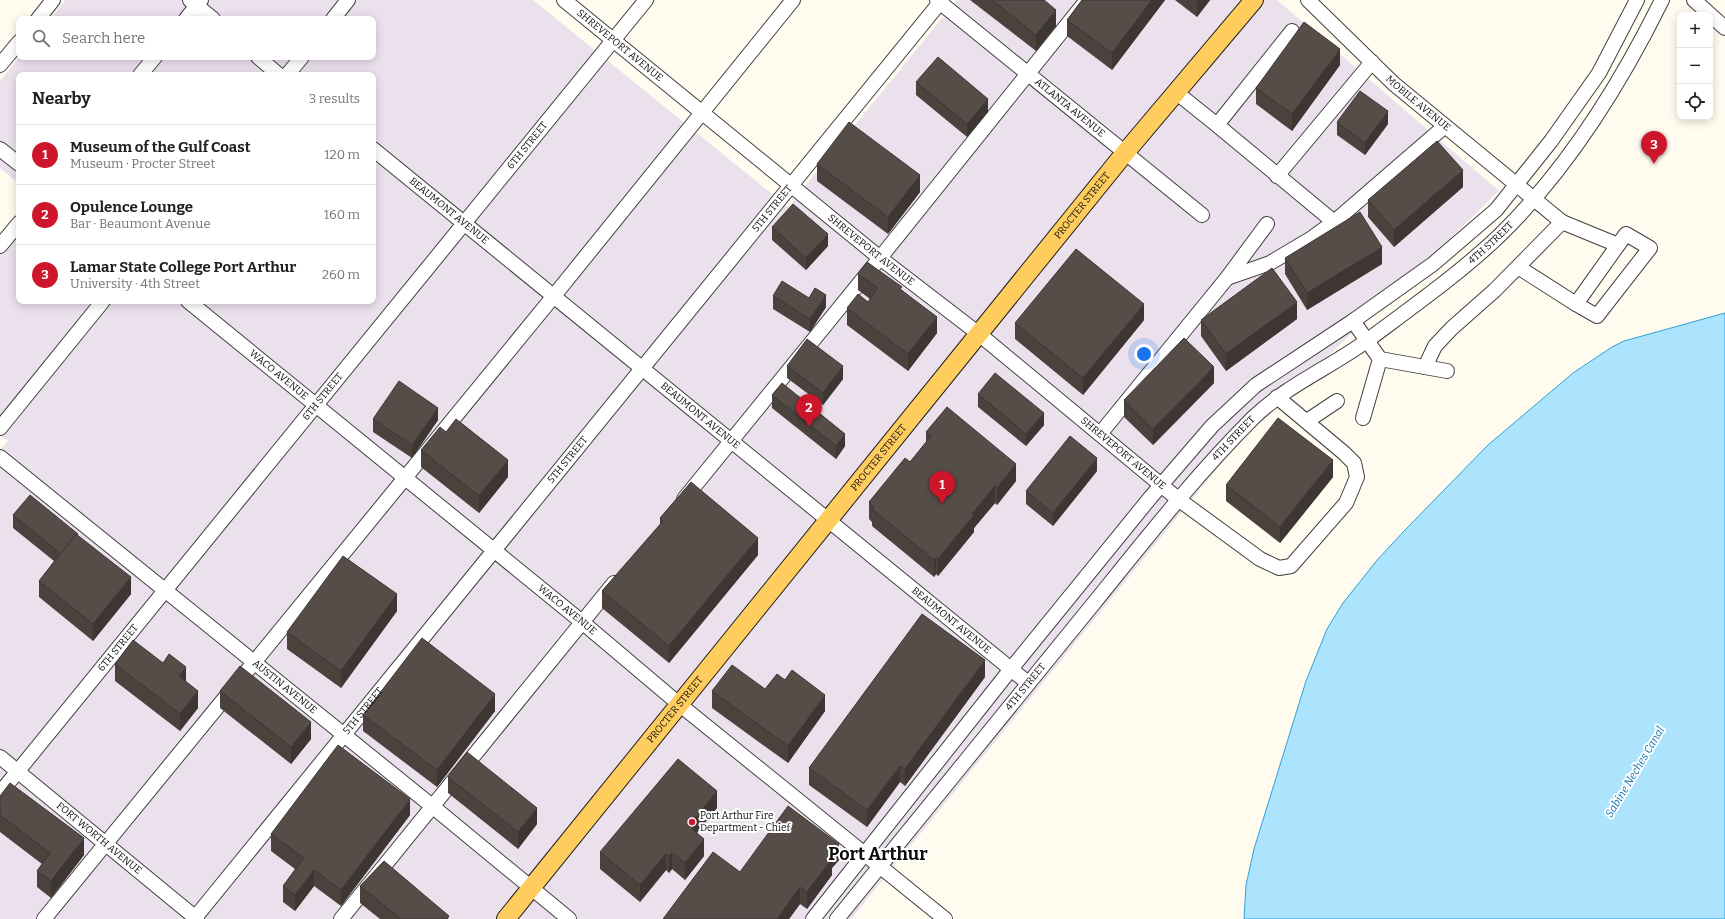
<!DOCTYPE html>
<meta charset="utf-8">
<style>
:root{--surface:#fff;--page:#f6f6f6;--text:#202124;--muted:#757577;--line:#e0e0e0;--accent:#cd162b}
body{margin:0;font-family:Bitter,serif;background:var(--page);color:var(--text)}
.controls{position:absolute;right:12px;top:12px;display:grid;overflow:hidden;border-radius:8px;box-shadow:0 2px 10px #0003}
.controls button{width:36px;height:36px;display:grid;place-items:center;padding:0;border:0;border-bottom:1px solid var(--line);background:var(--surface);color:var(--text);font:20px sans-serif}
.you{position:absolute;left:1144px;top:354px;width:14px;height:14px;margin:-10px;border:3px solid #fff;border-radius:50%;background:#1a73e8;box-shadow:0 0 0 6px #1a73e833}
.badge{display:grid;place-items:center;width:26px;height:26px;border-radius:50%;background:var(--accent);color:#fff;font-size:13px;font-weight:700}
.pin{position:absolute;translate:-50% -33px;filter:drop-shadow(0 1px 2px #0008)}
.pin::after{content:'';position:absolute;top:21px;width:14px;height:12px;background:inherit;clip-path:polygon(0 0,100% 0,50% 100%)}
.list{margin:0;padding:0;list-style:none}
h2{display:flex;justify-content:space-between;align-items:center;height:52px;margin:0;padding:0 16px;font-size:17px}
h2 small{font-size:13px;font-weight:400;color:var(--muted)}
.list li{display:grid;grid-template-columns:26px 1fr auto;gap:12px;align-items:center;box-sizing:border-box;height:60px;padding:0 16px;border-top:1px solid var(--line)}
.list b{display:block;font-size:15px;white-space:nowrap}
.list p{margin:0;font-size:13px;white-space:nowrap;color:var(--muted)}
.list em{font-size:13px;font-style:normal;color:var(--muted)}
.icon{flex:none;width:22px;height:22px;fill:none;stroke:currentColor;stroke-width:2;stroke-linecap:round;stroke-linejoin:round}
.map{position:relative;flex:none;width:1725px;height:919px;overflow:hidden}
.search{position:absolute;background:var(--surface);box-shadow:0 2px 10px #0003;left:16px;top:16px;width:360px;height:44px;display:flex;align-items:center;gap:10px;box-sizing:border-box;padding:0 14px;border-radius:8px;color:var(--muted);font-size:15px}
.panel{position:absolute;background:var(--surface);box-shadow:0 2px 10px #0003;left:16px;top:72px;width:360px;height:232px;border-radius:8px}
.map>svg:first-child{display:block}
</style>
<div class="map">
<svg width="1725" height="919" viewBox="0 0 1725 919">
<rect width="100%" height="100%" fill="#fffbee"/>
<polygon fill="#ebe1ed" points="65,0 533,0 788,207 957,0 1277,0 1499,191 1236,445 851,919 0,919 0,450 8,441 0,435 0,252 19,229 19,301 373,301 373,75 19,75 19,184 0,168 0,81 19,57 373,57 373,19 50,19"/>
<polygon fill="#ace4fd" stroke="#2ba1dc" points="1725,313 1725,919 1244,919 1246,885 1254,849 1306,681 1327,629 1343,603 1378,559 1405,530 1488,445 1573,373 1612,347 1624,341"/>
<g fill="none" stroke-linecap="round" stroke-linejoin="round">
<g stroke="#404040" stroke-width="16">
<g id="minor">
<polyline points="190,0 213,19"/>
<path id="s1" d="M564,0L880,258L979,334L1178,499L1260,559L1279,568L1291,566L1346,503L1357,477L1354,463L1344,453L1277,397"/>
<path id="s2" d="M937,0L1202,215"/>
<path id="s3" d="M1308,0L1394,84L1562,222"/>
<polyline points="1694,0 1725,28"/>
<polyline points="38,19 53,0"/>
<polyline points="186,19 201,0"/>
<polyline points="333,19 348,0"/>
<polyline points="258,57 279,75"/>
<polyline points="0,65 19,42"/>
<polyline points="140,75 155,57"/>
<polyline points="287,75 302,57"/>
<polyline points="1177,93 1217,125 1292,31"/>
<polyline points="1217,125 1334,222 1445,126"/>
<polyline points="0,149 19,164"/>
<path id="s4" d="M373,149L1028,683"/>
<polyline points="1277,176 1372,62"/>
<polyline points="0,246 19,223"/>
<polyline points="1227,278 1270,263 1312,238 1334,222"/>
<path id="s5" d="M188,301L582,622L679,704L945,919"/>
<polyline points="1576,304 1597,316 1650,248 1626,234 1618,245"/>
<polyline points="1353,321 1380,359 1363,418"/>
<polyline points="1380,359 1447,371"/>
<polyline points="1425,367 1435,346 1452,328 1495,290 1562,222 1618,245 1576,304 1518,267"/>
<polyline points="1307,421 1337,401"/>
<polyline points="0,428 103,301"/>
<polyline points="1100,434 1227,278 1267,224"/>
<path id="s6" d="M0,457L432,806L569,919"/>
<polyline points="684,499 880,258 1087,0"/>
<path id="s7" d="M0,757L197,919"/>
<path id="s8" d="M0,793L646,0"/>
<polyline points="44,919 553,297 793,0"/>
<path id="s9" d="M194,919L942,0"/>
<polyline points="341,919 614,583"/>
<polyline points="813,919 1011,669 1150,498 1212,426 1256,385 1353,321 1433,264 1496,210 1551,141 1599,73 1637,0"/>
<path id="s10" d="M837,919C923,814 1008,708 1094,603C1145,540 1195,476 1253,418C1288,384 1334,366 1372,337C1415,305 1460,273 1499,236C1568,169 1620,85 1662,0"/>
</g>
</g>
<g stroke="#1e1e1e" stroke-width="20">
<g id="major">
<path id="s11" d="M506,919L1124,154L1254,0"/>
</g>
</g>
<use href="#minor" stroke="#fff" stroke-width="14"/>
<use href="#major" stroke="#ffcd5e" stroke-width="18"/>
</g>
<g fill="#4b423e">
<polygon points="970,0 1044,0 1056,26 1036,51"/>
<polygon points="1082,0 1165,0 1112,70 1067,36 1067,20"/>
<polygon points="1175,0 1210,0 1197,17"/>
<polygon points="1340,65 1292,131 1256,104 1256,88"/>
<polygon points="916,82 988,112 967,137 916,95"/>
<polygon points="1337,122 1388,124 1365,155 1337,135"/>
<polygon points="817,164 920,192 888,234 817,181"/>
<polygon points="1463,187 1394,247 1368,217 1368,200"/>
<polygon points="772,227 828,246 806,270 772,240"/>
<polygon points="1285,258 1382,264 1307,310 1285,274"/>
<polygon points="858,274 902,290 937,333 908,371 847,325 847,308 868,302 870,299 858,290"/>
<polygon points="773,296 809,298 826,307 810,332 773,309"/>
<polygon points="1297,319 1226,371 1201,336 1201,320"/>
<polygon points="1144,320 1083,395 1015,339 1015,323"/>
<polygon points="787,366 843,379 823,405 787,378"/>
<polygon points="1214,383 1153,445 1124,417 1124,400"/>
<polygon points="978,394 1044,425 1026,446 978,407"/>
<polygon points="772,395 845,446 836,459 772,408"/>
<polygon points="373,419 438,420 412,458 373,432"/>
<polygon points="926,432 1016,481 997,505 995,503 974,528 974,532 938,576 936,574 934,577 872,526 872,522 869,519 869,502 910,462 926,443"/>
<polygon points="421,450 508,477 479,513 421,467"/>
<polygon points="1097,471 1053,526 1026,504 1026,491"/>
<polygon points="1333,477 1280,543 1226,501 1226,485"/>
<polygon points="13,515 78,536 131,594 93,641 39,597 39,581 54,561 13,528"/>
<polygon points="660,518 758,555 669,663 602,608 602,591 660,525"/>
<polygon points="397,611 341,688 287,649 287,632"/>
<polygon points="115,664 186,682 198,708 180,731 115,681"/>
<polygon points="985,677 905,786 900,782 867,827 809,785 809,768"/>
<polygon points="765,689 825,711 788,763 712,708 712,691"/>
<polygon points="220,691 311,739 291,764 220,708"/>
<polygon points="495,711 437,787 363,731 363,715"/>
<polygon points="448,777 537,824 518,849 448,793"/>
<polygon points="0,796 84,855 51,898 37,887 37,871 42,864 0,832"/>
<polygon points="717,808 697,833 704,856 685,880 672,869 669,873 666,870 640,902 600,869 600,852"/>
<polygon points="410,815 341,906 314,886 295,911 283,902 283,886 295,869 271,851 271,834"/>
<polygon points="839,860 832,868 832,875 807,909 800,904 789,919 740,872"/>
<polygon points="360,886 449,919 380,919 360,903"/>
</g>
<g fill="#3d3632">
<polygon points="1152,0 1165,0 1112,70 1112,53"/>
<polygon points="1197,0 1210,0 1197,17"/>
<polygon points="1056,10 1056,26 1036,51 1036,35"/>
<polygon points="1340,49 1340,65 1292,131 1292,114"/>
<polygon points="988,99 988,112 967,137 967,124"/>
<polygon points="1388,111 1388,124 1365,155 1365,143"/>
<polygon points="1463,170 1463,187 1394,247 1394,230"/>
<polygon points="920,175 920,192 888,234 888,217"/>
<polygon points="828,234 828,246 806,270 806,258"/>
<polygon points="1382,247 1382,264 1307,310 1307,293"/>
<polygon points="826,295 826,307 810,332 810,319"/>
<polygon points="1297,302 1297,319 1226,371 1226,354"/>
<polygon points="1144,304 1144,320 1083,395 1083,378"/>
<polygon points="937,317 937,333 908,371 908,354"/>
<polygon points="843,366 843,379 823,405 823,393"/>
<polygon points="1214,367 1214,383 1153,445 1153,429"/>
<polygon points="438,408 438,420 412,458 412,445"/>
<polygon points="1044,413 1044,425 1026,446 1026,434"/>
<polygon points="845,434 845,446 836,459 836,446"/>
<polygon points="1097,458 1097,471 1053,526 1053,513"/>
<polygon points="508,460 508,477 479,513 479,496"/>
<polygon points="1333,460 1333,477 1280,543 1280,527"/>
<polygon points="1016,464 1016,481 997,505 997,488"/>
<polygon points="995,486 995,503 974,528 974,532 938,576 938,559 972,514"/>
<polygon points="758,538 758,555 669,663 669,646"/>
<polygon points="936,558 936,574 934,577 934,560"/>
<polygon points="131,577 131,594 93,641 93,624"/>
<polygon points="397,594 397,611 341,688 341,671"/>
<polygon points="985,660 985,677 905,786 905,769"/>
<polygon points="186,667 186,684 179,676"/>
<polygon points="198,691 198,708 180,731 180,714"/>
<polygon points="495,694 495,711 437,787 437,770"/>
<polygon points="825,695 825,711 788,763 788,746"/>
<polygon points="311,722 311,739 291,764 291,747"/>
<polygon points="900,766 900,782 867,827 867,810"/>
<polygon points="717,791 717,808 694,836 694,843 691,823"/>
<polygon points="410,799 410,815 341,906 341,890"/>
<polygon points="537,808 537,824 518,849 518,832"/>
<polygon points="84,838 84,855 51,898 51,881"/>
<polygon points="704,839 704,856 685,880 685,863"/>
<polygon points="839,844 839,860 832,868 832,875 807,909 807,892 829,856"/>
<polygon points="672,853 672,869 669,873 669,856"/>
<polygon points="666,854 666,870 640,902 640,885"/>
<polygon points="314,870 314,886 295,911 295,895"/>
<polygon points="800,887 800,904 789,919 777,919"/>
</g>
<g fill="#574d48" stroke="#3d3632">
<polygon points="992,0 1044,0 1056,10 1036,35"/>
<polygon points="1082,0 1152,0 1112,53 1067,20"/>
<polygon points="1304,22 1340,49 1292,114 1256,88"/>
<polygon points="938,57 988,99 967,124 916,82"/>
<polygon points="1360,91 1388,111 1365,143 1337,122"/>
<polygon points="849,122 920,175 888,217 817,164"/>
<polygon points="1437,141 1463,170 1394,230 1368,200"/>
<polygon points="793,204 828,234 806,258 772,227"/>
<polygon points="1360,212 1382,247 1307,293 1285,258"/>
<polygon points="1076,249 1144,304 1083,378 1015,323"/>
<polygon points="867,262 902,287 900,289 937,317 908,354 847,308 858,294 868,302 878,288 858,274"/>
<polygon points="1272,268 1297,302 1226,354 1201,320"/>
<polygon points="782,281 809,298 815,288 826,295 810,319 773,296"/>
<polygon points="1184,338 1214,367 1153,429 1124,400"/>
<polygon points="807,339 843,366 823,393 787,366"/>
<polygon points="995,373 1044,413 1026,434 978,394"/>
<polygon points="399,381 438,408 412,445 373,419"/>
<polygon points="782,383 845,434 836,446 772,395"/>
<polygon points="947,407 1016,464 997,488 995,486 972,514 974,515 938,559 936,558 934,560 872,509 874,507 869,502 905,458 910,462 931,436 926,432"/>
<polygon points="1278,418 1333,460 1280,527 1226,485"/>
<polygon points="456,419 508,460 479,496 421,450 440,427 446,432"/>
<polygon points="1070,436 1097,458 1053,513 1026,491"/>
<polygon points="691,482 758,538 669,646 602,591 663,521 660,518"/>
<polygon points="30,495 78,534 77,535 76,534 61,554 13,515"/>
<polygon points="76,534 131,577 93,624 39,581"/>
<polygon points="343,556 397,594 341,671 287,632"/>
<polygon points="922,614 985,660 905,769 900,766 867,810 809,768"/>
<polygon points="422,638 495,694 437,770 363,715"/>
<polygon points="133,640 163,663 169,654 186,667 179,676 198,691 180,714 115,664"/>
<polygon points="732,665 765,689 777,674 785,680 792,670 825,695 788,746 712,691"/>
<polygon points="240,666 311,722 291,747 220,691"/>
<polygon points="338,745 410,799 341,890 314,870 295,895 283,886 304,858 271,834"/>
<polygon points="467,752 537,808 518,832 448,777"/>
<polygon points="678,759 717,791 691,823 694,826 692,829 704,839 685,863 672,853 669,856 666,854 640,885 600,852"/>
<polygon points="10,783 84,838 51,881 37,871 50,853 0,815 0,796"/>
<polygon points="788,806 839,844 829,856 832,859 807,892 800,887 777,919 663,919 713,852 740,872"/>
<polygon points="384,861 449,916 447,919 401,919 360,886"/>
</g>
<circle fill="#cd162b" stroke="#fff" stroke-width="1.5" cx="692" cy="822" r="4"/>
<g text-anchor="middle" dominant-baseline="central" stroke-width="4" stroke-linejoin="round" paint-order="stroke">
<g font-size="10" fill="#0d0d0d" stroke="#fff">
<text stroke="none"><textPath href="#s1" startOffset="72">SHREVEPORT AVENUE</textPath></text>
<text stroke="none"><textPath href="#s3" startOffset="151">MOBILE AVENUE</textPath></text>
<text stroke="none"><textPath href="#s2" startOffset="171">ATLANTA AVENUE</textPath></text>
<text stroke="none"><textPath href="#s8" startOffset="835">6TH STREET</textPath></text>
<text stroke="none"><textPath href="#s11" startOffset="917">PROCTER STREET</textPath></text>
<text stroke="none"><textPath href="#s9" startOffset="916">5TH STREET</textPath></text>
<text stroke="none"><textPath href="#s4" startOffset="98">BEAUMONT AVENUE</textPath></text>
<text stroke="none"><textPath href="#s10" startOffset="947">4TH STREET</textPath></text>
<text stroke="none"><textPath href="#s1" startOffset="396">SHREVEPORT AVENUE</textPath></text>
<text stroke="none"><textPath href="#s5" startOffset="117">WACO AVENUE</textPath></text>
<text stroke="none"><textPath href="#s8" startOffset="511">6TH STREET</textPath></text>
<text stroke="none"><textPath href="#s4" startOffset="422">BEAUMONT AVENUE</textPath></text>
<text stroke="none"><textPath href="#s10" startOffset="623">4TH STREET</textPath></text>
<text stroke="none"><textPath href="#s1" startOffset="720">SHREVEPORT AVENUE</textPath></text>
<text stroke="none"><textPath href="#s11" startOffset="593">PROCTER STREET</textPath></text>
<text stroke="none"><textPath href="#s9" startOffset="592">5TH STREET</textPath></text>
<text stroke="none"><textPath href="#s5" startOffset="489">WACO AVENUE</textPath></text>
<text stroke="none"><textPath href="#s4" startOffset="746">BEAUMONT AVENUE</textPath></text>
<text stroke="none"><textPath href="#s8" startOffset="187">6TH STREET</textPath></text>
<text stroke="none"><textPath href="#s10" startOffset="299">4TH STREET</textPath></text>
<text stroke="none"><textPath href="#s6" startOffset="366">AUSTIN AVENUE</textPath></text>
<text stroke="none"><textPath href="#s11" startOffset="269">PROCTER STREET</textPath></text>
<text stroke="none"><textPath href="#s9" startOffset="268">5TH STREET</textPath></text>
<text stroke="none"><textPath href="#s7" startOffset="128">FORT WORTH AVENUE</textPath></text>
</g>
<g font-size="10" fill="#0d0d0d" stroke="#fff" text-anchor="start">
<text x="700" y="816">Port Arthur Fire<tspan x="700" dy="12">Department - Chief</tspan></text>
</g>
<g font-size="11" font-style="italic" fill="#0970ad" stroke="#fff">
<text transform="translate(1635 772) rotate(-59)">Sabine Neches Canal</text>
</g>
<g font-size="18" font-weight="bold" fill="#0d0d0d" stroke="#fff">
<text x="878" y="854">Port Arthur</text>
</g>
</g>
</svg>
<div class="controls">
<button>+</button>
<button>−</button>
<button><svg class="icon" aria-label="locate" viewBox="0 0 24 24"><circle cx="12" cy="12" r="6"/><path d="M12 2v4M12 18v4M2 12h4M18 12h4"/></svg></button>
</div>
<div class="you"></div>
<div class="pin badge" style="left:942px;top:504px">1</div>
<div class="pin badge" style="left:809px;top:427px">2</div>
<div class="pin badge" style="left:1654px;top:164px">3</div>
<div class="search"><svg class="icon" aria-label="search" viewBox="0 0 24 24"><circle cx="10" cy="10" r="6"/><path d="M15 15l6 6"/></svg>Search here</div>
<section class="panel">
<h2>Nearby<small>3 results</small></h2>
<ul class="list">
<li><span class="badge">1</span><div><b>Museum of the Gulf Coast</b><p>Museum · Procter Street</p></div><em>120 m</em></li>
<li><span class="badge">2</span><div><b>Opulence Lounge</b><p>Bar · Beaumont Avenue</p></div><em>160 m</em></li>
<li><span class="badge">3</span><div><b>Lamar State College Port Arthur</b><p>University · 4th Street</p></div><em>260 m</em></li>
</ul>
</section>
</div>
